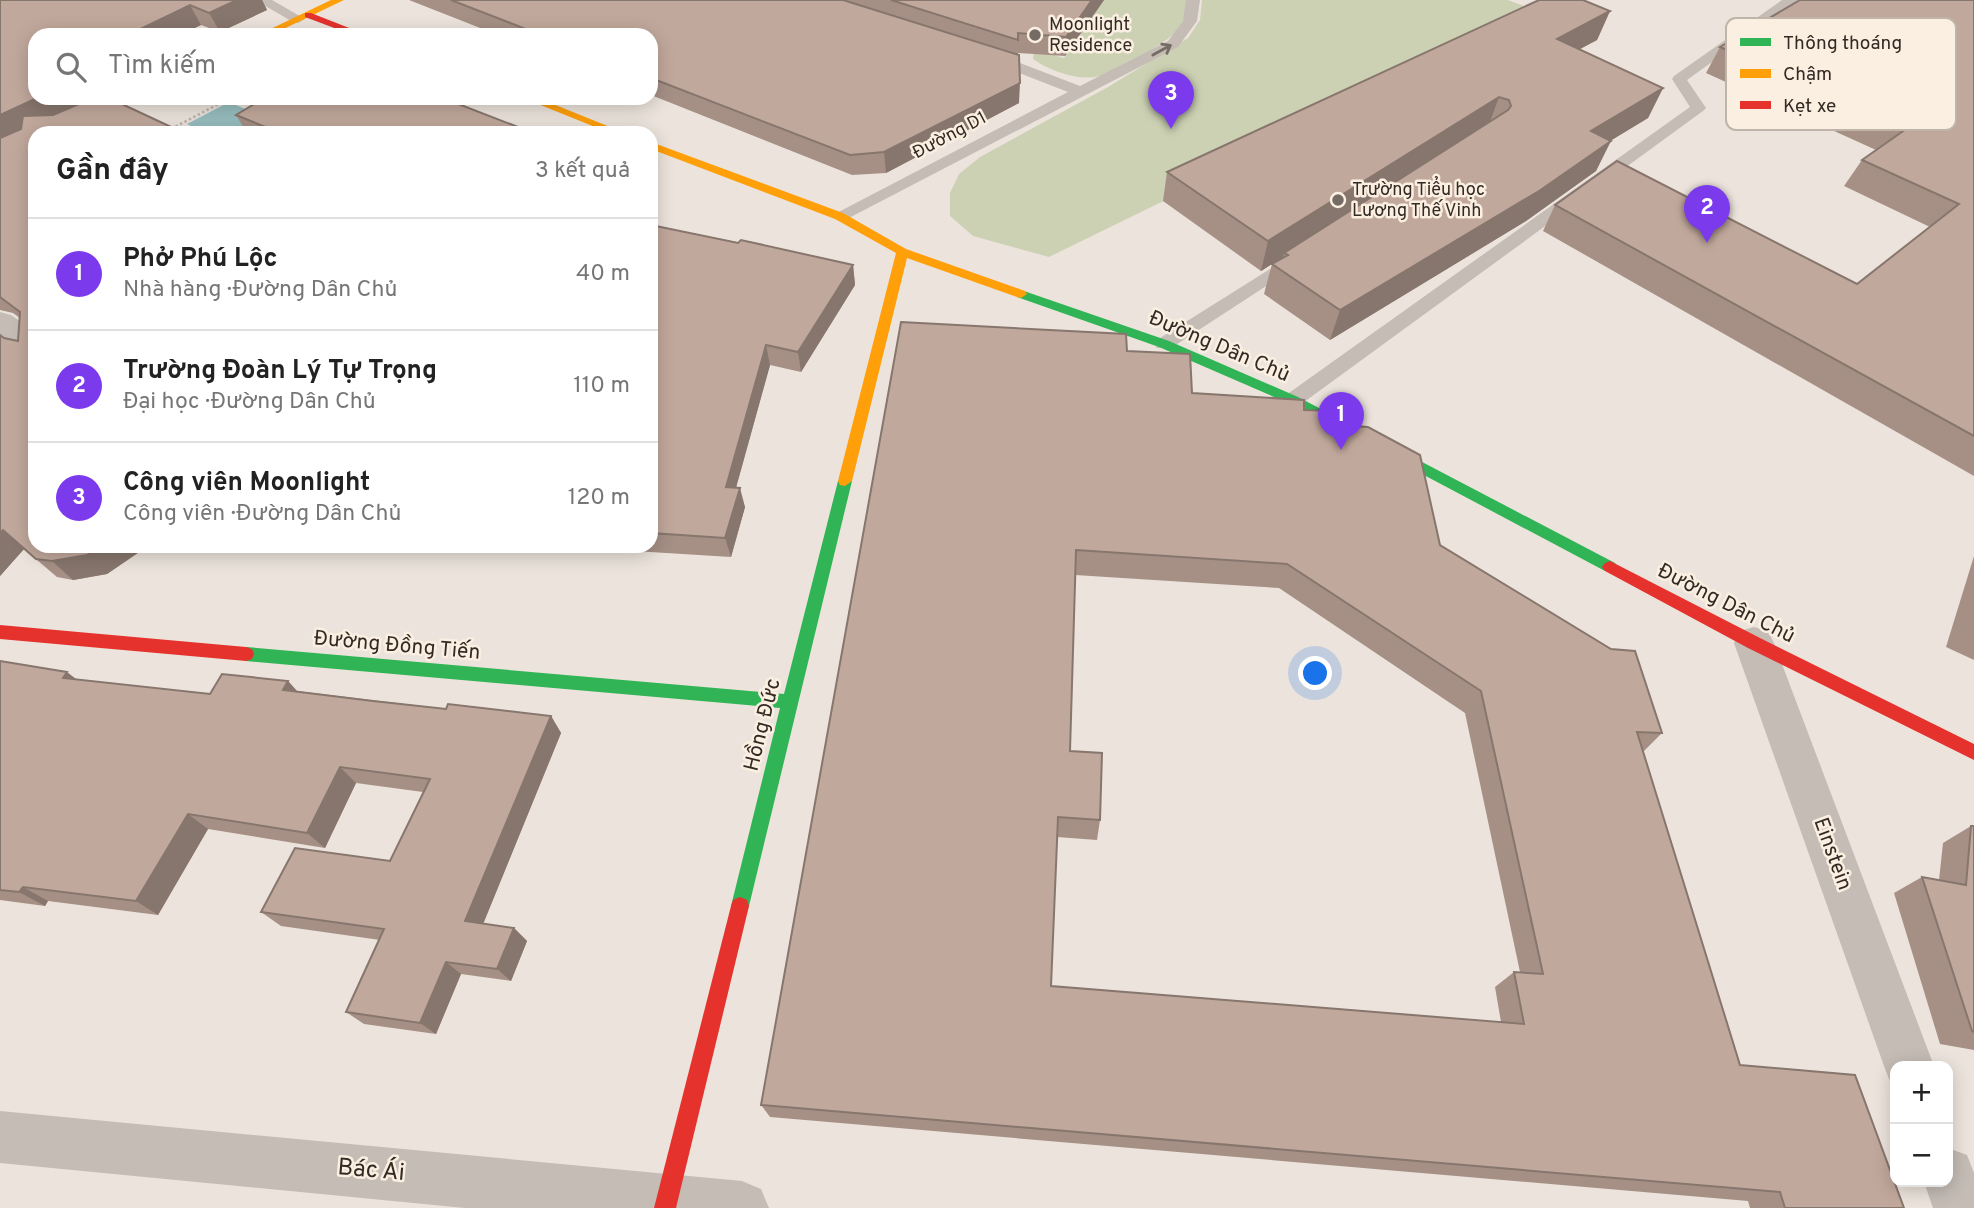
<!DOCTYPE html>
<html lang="vi">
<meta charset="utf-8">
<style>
:root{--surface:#fff;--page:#f2f2f2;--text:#222;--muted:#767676;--line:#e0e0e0;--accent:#7c3aed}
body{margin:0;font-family:Overpass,sans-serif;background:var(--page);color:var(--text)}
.controls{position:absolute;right:21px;bottom:21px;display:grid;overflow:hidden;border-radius:14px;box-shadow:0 4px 18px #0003}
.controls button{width:63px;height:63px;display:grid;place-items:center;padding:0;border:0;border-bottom:2px solid var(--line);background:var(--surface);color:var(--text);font:35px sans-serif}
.you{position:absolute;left:1316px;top:674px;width:24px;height:24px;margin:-18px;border:5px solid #fff;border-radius:50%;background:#1a73e8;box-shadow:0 0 0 10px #1a73e833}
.badge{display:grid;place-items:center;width:46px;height:46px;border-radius:50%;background:var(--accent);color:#fff;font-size:23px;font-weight:700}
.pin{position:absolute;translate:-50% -58px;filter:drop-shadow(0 2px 4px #0008)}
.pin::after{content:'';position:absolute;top:37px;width:24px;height:21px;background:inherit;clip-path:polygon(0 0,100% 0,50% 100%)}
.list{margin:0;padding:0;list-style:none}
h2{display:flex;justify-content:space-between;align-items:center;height:91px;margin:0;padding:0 28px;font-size:30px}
h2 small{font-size:23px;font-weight:400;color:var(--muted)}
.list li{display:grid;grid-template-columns:46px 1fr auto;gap:21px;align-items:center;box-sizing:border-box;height:112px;padding:0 28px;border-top:2px solid var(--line)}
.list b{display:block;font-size:26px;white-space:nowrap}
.list p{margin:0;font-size:23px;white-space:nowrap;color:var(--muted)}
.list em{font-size:23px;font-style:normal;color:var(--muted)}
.icon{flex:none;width:38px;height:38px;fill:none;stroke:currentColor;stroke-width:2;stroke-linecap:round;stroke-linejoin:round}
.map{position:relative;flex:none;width:1974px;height:1208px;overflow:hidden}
.search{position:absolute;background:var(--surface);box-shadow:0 4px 18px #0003;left:28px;top:28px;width:630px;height:77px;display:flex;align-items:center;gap:18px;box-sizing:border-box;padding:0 24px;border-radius:21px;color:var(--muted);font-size:26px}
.panel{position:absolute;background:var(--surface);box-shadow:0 4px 18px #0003;left:28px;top:126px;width:630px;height:427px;border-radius:21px}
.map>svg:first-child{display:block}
</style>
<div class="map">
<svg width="1974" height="1208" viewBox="0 0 1974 1208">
<rect width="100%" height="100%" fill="#ece4dc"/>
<g fill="#ccd1b4">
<path d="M1104,0H1186C1191,35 1150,50 1125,63C1116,68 1106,76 1095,77C1076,80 1048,70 1033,59L1034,49L1064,58Z"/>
<polygon points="1202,0 1508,0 1546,14 1049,257 973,236 950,216 950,193 959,174 980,157 1108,87 1188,38 1200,20"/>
</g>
<polygon fill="#97bebf" points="257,98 348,98 316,133 205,133 187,124 229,102 259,115 274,105"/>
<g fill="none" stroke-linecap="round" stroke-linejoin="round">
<g stroke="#bdb5ae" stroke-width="2.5" stroke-dasharray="2.5 2.5" stroke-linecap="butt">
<polyline points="242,98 258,105"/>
<polyline points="184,133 173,128 230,98"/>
</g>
<g fill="#c4bcb5" fill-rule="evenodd">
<polygon points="255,0 272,0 305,19 298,23 293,22"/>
<polygon points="1186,0 1200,0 1197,21 1178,47 845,220 839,221 831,216 1068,92 986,60 984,57 986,54 996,54 1080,86 1168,41 1183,21"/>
<polygon points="1782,0 1798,0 1687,80 1706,108 1703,111 1300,405 1286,405 1283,400 1286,395 1690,107 1672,79 1674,76"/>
<polygon points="1294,254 1303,260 1300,264 1171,348 1157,348 1155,344 1157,340"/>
</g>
<g fill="#c4bcb5" fill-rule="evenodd">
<polygon points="0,312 11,315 35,332 35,359 24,356 0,338"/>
<polygon points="1754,627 1768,631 1774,643 1934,1066 1895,1066 1895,1085 1891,1084 1884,1066 1734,643 1740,631"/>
<polygon points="0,1111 742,1181 761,1189 769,1208 465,1208 0,1163"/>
<polygon points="1948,1148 1967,1155 1974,1173 1974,1208 1933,1208 1924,1182 1948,1182"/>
</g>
<g fill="#30b455" fill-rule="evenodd">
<polygon points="115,98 129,98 53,133 39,133"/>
<polygon points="1021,290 1169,341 1298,397 1615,563 1618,567 1615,571 1605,571 1288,403 1159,347 1017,297 1017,291"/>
<polygon points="845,476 852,481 749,906 747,912 740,915 733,912 731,906 780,708 246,661 240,659 238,654 240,649 246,647 784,694 838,481"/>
</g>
<g fill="#ff9f0a" fill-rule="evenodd">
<polygon points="331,0 344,0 271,35 258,35"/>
<polygon points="523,98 538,98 625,133 610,133"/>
<polygon points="651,142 843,213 906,249 1025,291 1027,294 1021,298 1017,297 907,258 852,481 845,486 840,485 838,481 896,253 835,219 651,149"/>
</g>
<g fill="#e5322d" fill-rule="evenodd">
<polygon points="305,13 311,13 367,35 353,35 305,17"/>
<polygon points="1610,561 1760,638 1974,744 1974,760 1748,648 1605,571 1602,567 1605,563"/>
<polygon points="0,625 246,647 252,649 254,654 252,659 246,661 0,639"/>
<polygon points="740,897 747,900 749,906 676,1208 654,1208 731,906 733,900"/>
</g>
</g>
<g fill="#a69086" fill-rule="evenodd">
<polygon points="0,0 262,0 267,10 220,32 201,25 180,35 35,35 35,98 86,98 87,100 35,546 148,546 107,574 73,580 57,577 24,549 0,576 0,335 4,338 18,341 20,318 13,313 0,310"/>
<polygon points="409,0 1104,0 1065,56 1018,53 1019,103 886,173 852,175 651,95 651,35 498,35"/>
<polygon points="1974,0 1974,476 1543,231 1555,205 1857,284 1930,227 1844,186 1862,160 1876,150 1706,73 1720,47"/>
<polygon points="1610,11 1597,40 1579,49 1663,88 1648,118 1610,141 1596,171 1526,221 1330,340 1264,294 1272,264 1283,257 1261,271 1163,201 1167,172"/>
<polygon points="236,115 523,129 524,133 247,133"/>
<polygon points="651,225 853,265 855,285 801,372 770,365 736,487 745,507 731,557 553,546 651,546"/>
<path d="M1127,351L1192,393L1304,410L1354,426L1440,545L1662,733L1643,752L1740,1065L1904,1208H1750L1748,1201L770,1117L761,1105ZM1075,575L1279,588L1465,713L1520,972H1514L1495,987L1501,1022L1051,986L1057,837L1097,840L1100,820L1070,751Z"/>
<polygon points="403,546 459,546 457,550"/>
<polygon points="1974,556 1974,660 1946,647"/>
<polygon points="0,661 76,679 210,694 288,681 297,691 446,709 551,716 561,733 483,924 514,928 527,941 511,981 461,974 436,1034 364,1024 346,1012 380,940 281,926 261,912 390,861 423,792 356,783 325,848 208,829 158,915 48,901 45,906 0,900"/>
<polygon points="1971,826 1974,826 1974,1050 1940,1044 1894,893 1922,877 1939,880 1943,843"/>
</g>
<g fill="#87766d">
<polygon points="237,0 262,0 267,10 220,32 209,13"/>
<polygon points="1092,0 1104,0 1065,56 1066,37"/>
<polygon points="190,5 201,25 180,35 128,35"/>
<polygon points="1610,11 1597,40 1545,68 1557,39"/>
<polygon points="1020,83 1019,103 886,173 884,152"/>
<polygon points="1663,88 1648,118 1577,161 1591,131"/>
<polygon points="1499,97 1488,127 1284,253 1283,257 1261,271 1268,241"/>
<polygon points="37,98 86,98 88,101 0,142 0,115"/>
<polygon points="1611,141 1596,171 1526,221 1330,340 1340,310"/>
<polygon points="853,265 855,285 801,372 798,352"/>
<polygon points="766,345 770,365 731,506 726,487"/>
<polygon points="740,488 745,507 731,557 725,538"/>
<polygon points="3,530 24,549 0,576 0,533"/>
<polygon points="101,546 148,546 107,574 73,580 52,561"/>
<polygon points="67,672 89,689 63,678"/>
<polygon points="288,681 304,699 283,690"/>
<polygon points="551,716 561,733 479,934 465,921"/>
<polygon points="340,767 356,783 325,848 307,833"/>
<polygon points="188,814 208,829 158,915 136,901"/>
<polygon points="23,887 48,901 45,906 19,892"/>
<polygon points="514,928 527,941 511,981 497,969"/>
<polygon points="446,962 461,974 436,1034 420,1023"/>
</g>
<g fill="#c1a89c" stroke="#87766d" stroke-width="2" fill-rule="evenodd">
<polygon points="0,0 237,0 209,13 190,5 128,35 35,35 35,98 37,98 0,115"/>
<polygon points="451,0 843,0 1019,55 1020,83 884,152 850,155 651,78 651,35 541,35"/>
<polygon points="891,0 1092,0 1066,37 1018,33 1018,40"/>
<polygon points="1539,0 1583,0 1610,11 1557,39 1663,88 1591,131 1611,141 1539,191 1340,310 1272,264 1288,255 1284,253 1508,110 1511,106 1509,100 1499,97 1268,241 1167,172"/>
<polygon points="1800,0 1974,0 1974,436 1555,205 1617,161 1857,284 1959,204 1862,160 1906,129 1720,47"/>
<polygon points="93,98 109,98 184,133 35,133 35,546 101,546 87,555 52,561 36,559 3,530 0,533 0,335 4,338 18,341 20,312 0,297 0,138 21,129 23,116 53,115"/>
<polygon points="264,98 443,98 523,129 516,133 280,133 236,115"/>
<polygon points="651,225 738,243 741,240 853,265 798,352 766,345 726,487 740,488 725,538 651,533"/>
<path d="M901,322L1126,334L1127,351L1190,354L1192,393L1304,400V410L1338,411L1353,419L1354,426L1368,427L1420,455L1440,545L1611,649L1635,651L1662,733L1637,732L1740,1065L1855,1075L1904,1208H1785L1780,1192L761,1105ZM1076,550L1287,564L1481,691L1543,974L1514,972L1524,1024L1051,986L1058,817L1100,820L1102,753L1070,751Z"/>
<polygon points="0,661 67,672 63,678 210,694 222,674 288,681 283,690 373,701 446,709 448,704 551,716 465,921 514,928 497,969 446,962 420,1023 346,1012 384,929 261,912 295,848 390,861 430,779 340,767 307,833 188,814 136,901 23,887 19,892 0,890"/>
<polygon points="1971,826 1974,826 1974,1032 1972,1031 1922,877 1966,885"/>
</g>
<defs><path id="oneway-shaft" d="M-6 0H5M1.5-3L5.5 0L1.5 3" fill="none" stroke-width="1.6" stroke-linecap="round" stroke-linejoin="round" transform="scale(1.75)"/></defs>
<use stroke="#756c65" href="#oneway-shaft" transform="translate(1162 50) rotate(-29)"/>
<g fill="#746b64" stroke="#faefe1" stroke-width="2.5">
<circle cx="1035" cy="35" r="7"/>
<circle cx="1338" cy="200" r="7"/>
</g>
<g text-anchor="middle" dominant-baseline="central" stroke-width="5" stroke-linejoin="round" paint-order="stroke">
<g font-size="18" fill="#342a24" stroke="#faefe1" text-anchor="start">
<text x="1049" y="25">Moonlight<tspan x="1049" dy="21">Residence</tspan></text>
<text x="1352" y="190">Trường Tiểu học<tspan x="1352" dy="21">Lương Thế Vinh</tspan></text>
</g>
<g font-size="18" fill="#342a24" stroke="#faefe1">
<text transform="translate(950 136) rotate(-28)">Đường D1</text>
</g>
<g font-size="21" fill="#342a24" stroke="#faefe1">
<text transform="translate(1219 347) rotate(23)">Đường Dân Chủ</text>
<text transform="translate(1726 604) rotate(27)">Đường Dân Chủ</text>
<text transform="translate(397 646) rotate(5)">Đường Đồng Tiến</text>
<text transform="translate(763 725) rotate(-76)">Hồng Đức</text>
<text transform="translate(1832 854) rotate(70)">Einstein</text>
</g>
<g font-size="24" fill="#342a24" stroke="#faefe1">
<text transform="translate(371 1171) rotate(5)">Bác Ái</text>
</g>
</g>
<rect x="1726" y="18" width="230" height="112" rx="10" fill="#faefe1" stroke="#bfb4a8" stroke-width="2"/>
<rect x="1740" y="38" width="31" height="8" fill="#30b455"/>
<rect x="1740" y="69" width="31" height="9" fill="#ff9f0a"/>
<rect x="1740" y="101" width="31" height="8" fill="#e5322d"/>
<g font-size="19" fill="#342a24">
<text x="1783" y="49">Thông thoáng</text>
<text x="1783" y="80">Chậm</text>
<text x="1783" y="112">Kẹt xe</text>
</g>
</svg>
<div class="controls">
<button>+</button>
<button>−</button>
</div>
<div class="you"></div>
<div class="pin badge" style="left:1341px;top:450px">1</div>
<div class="pin badge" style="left:1707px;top:243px">2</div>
<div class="pin badge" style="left:1171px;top:129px">3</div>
<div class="search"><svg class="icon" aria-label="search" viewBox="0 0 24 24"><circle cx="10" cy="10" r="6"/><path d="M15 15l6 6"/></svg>Tìm kiếm</div>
<section class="panel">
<h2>Gần đây<small>3 kết quả</small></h2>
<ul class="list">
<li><span class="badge">1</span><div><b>Phở Phú Lộc</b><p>Nhà hàng · Đường Dân Chủ</p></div><em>40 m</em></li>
<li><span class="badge">2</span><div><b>Trường Đoàn Lý Tự Trọng</b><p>Đại học · Đường Dân Chủ</p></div><em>110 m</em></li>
<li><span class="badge">3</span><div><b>Công viên Moonlight</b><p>Công viên · Đường Dân Chủ</p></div><em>120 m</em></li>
</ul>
</section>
</div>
